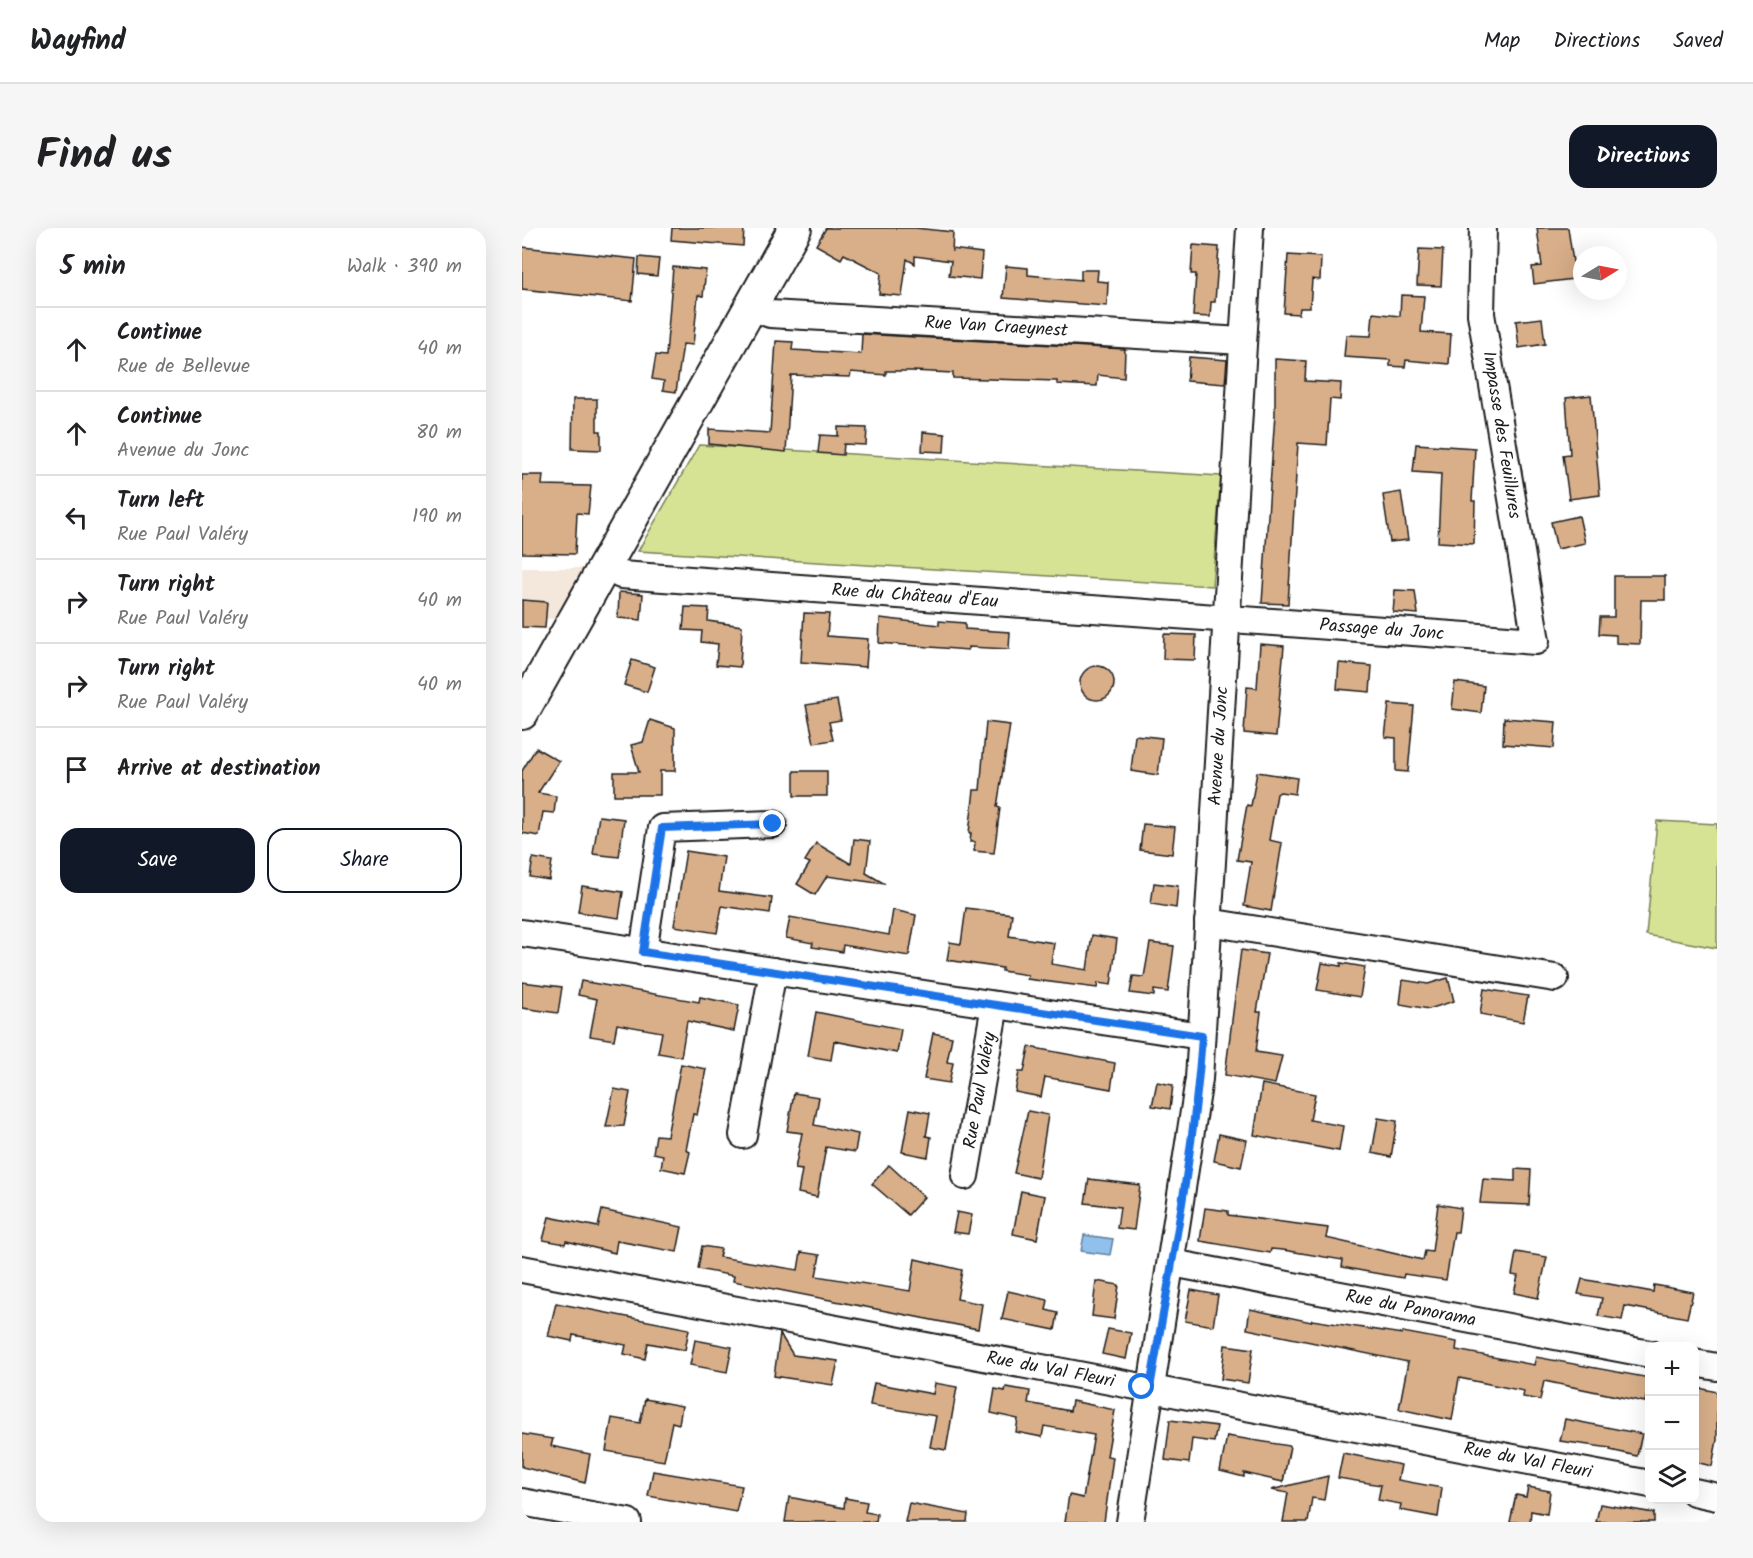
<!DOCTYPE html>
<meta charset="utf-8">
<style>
:root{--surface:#fff;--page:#f6f6f6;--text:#202124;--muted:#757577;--line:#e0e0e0;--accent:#111827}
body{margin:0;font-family:Kalam,sans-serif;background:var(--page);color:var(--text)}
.controls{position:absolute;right:18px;bottom:18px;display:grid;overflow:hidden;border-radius:12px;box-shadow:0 6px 24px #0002}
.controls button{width:54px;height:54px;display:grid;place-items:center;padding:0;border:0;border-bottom:2px solid var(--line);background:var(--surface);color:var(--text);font:30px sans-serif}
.compass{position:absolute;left:1051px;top:18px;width:54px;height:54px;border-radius:50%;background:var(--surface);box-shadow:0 6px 24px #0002;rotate:80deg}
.stop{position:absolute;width:18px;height:18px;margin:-14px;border:4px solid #1a73e8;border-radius:50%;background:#fff}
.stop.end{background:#1a73e8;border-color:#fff;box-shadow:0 2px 6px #0008}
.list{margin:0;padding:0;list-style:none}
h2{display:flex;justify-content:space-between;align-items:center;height:78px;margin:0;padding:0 24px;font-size:26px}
h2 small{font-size:20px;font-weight:400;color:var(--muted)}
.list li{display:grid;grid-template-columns:39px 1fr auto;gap:18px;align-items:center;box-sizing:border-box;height:84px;padding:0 24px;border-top:2px solid var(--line)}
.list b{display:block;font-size:22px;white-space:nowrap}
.list p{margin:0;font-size:20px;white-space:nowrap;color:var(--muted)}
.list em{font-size:20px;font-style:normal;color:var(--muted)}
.actions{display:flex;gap:12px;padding:18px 24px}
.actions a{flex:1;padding:14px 0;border:2px solid var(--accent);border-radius:18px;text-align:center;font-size:21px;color:var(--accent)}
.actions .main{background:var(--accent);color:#fff}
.icon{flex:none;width:33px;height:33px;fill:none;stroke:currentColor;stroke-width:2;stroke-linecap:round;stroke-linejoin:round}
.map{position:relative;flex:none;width:1195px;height:1294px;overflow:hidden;border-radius:18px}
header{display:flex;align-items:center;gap:36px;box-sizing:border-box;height:84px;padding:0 30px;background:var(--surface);border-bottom:2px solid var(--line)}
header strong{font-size:28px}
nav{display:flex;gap:33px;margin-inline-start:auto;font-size:21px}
.intro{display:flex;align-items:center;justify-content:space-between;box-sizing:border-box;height:144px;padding:0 36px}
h1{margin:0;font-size:42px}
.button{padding:15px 27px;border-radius:18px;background:var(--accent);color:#fff;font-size:21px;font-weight:700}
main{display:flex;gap:36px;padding:0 36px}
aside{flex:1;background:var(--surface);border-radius:18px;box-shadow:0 6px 24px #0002}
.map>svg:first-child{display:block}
</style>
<header>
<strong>Wayfind</strong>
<nav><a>Map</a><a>Directions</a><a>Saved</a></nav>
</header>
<div class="intro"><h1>Find us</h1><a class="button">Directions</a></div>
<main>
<aside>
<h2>5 min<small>Walk · 390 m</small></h2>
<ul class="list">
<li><svg class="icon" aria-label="ahead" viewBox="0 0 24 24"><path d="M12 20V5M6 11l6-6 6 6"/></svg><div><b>Continue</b><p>Rue de Bellevue</p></div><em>40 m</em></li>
<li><svg class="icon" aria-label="ahead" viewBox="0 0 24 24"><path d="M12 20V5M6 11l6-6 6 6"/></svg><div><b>Continue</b><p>Avenue du Jonc</p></div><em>80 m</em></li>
<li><svg class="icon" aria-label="left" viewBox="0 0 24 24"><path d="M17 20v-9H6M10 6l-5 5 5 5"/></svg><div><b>Turn left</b><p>Rue Paul Valéry</p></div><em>190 m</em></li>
<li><svg class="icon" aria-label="right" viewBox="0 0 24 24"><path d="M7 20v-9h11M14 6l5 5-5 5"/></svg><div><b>Turn right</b><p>Rue Paul Valéry</p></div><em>40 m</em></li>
<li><svg class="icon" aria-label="right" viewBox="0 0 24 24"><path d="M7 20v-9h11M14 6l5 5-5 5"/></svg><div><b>Turn right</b><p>Rue Paul Valéry</p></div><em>40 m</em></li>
<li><svg class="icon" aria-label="arrive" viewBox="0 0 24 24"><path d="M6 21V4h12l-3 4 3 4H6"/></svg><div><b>Arrive at destination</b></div></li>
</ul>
<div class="actions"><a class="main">Save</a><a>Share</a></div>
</aside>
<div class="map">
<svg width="1195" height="1294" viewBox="0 0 1195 1294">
<rect width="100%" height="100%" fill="#fff"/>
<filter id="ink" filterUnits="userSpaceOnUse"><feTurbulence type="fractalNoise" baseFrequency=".0167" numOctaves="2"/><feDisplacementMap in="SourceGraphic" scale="12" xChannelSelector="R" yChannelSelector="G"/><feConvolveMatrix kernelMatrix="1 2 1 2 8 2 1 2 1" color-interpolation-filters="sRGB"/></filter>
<g filter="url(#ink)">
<polygon fill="#f4e7dc" points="0,340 65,340 35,391 0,390"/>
<g fill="#d6e395" stroke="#798058" stroke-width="1.5">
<polygon points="177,217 699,248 690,358 116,323"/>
<polygon points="1135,593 1195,596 1195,720 1124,707"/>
</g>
<polygon fill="#90c1ec" stroke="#627f99" stroke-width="1.5" points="562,1007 591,1011 588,1027 559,1023"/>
<g fill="#d9af8a" stroke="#1c1c1c" stroke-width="1.5">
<polygon points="150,0 222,0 221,18 149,12"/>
<polygon points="304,0 393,0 431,4 430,24 430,21 460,25 458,51 427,48 429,33 393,28 393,36 385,31 380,68 357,66 359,45 322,26 319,31 294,17"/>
<polygon points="1015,0 1046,0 1051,34 1057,33 1059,50 1012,56 1010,39 1020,38"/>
<polygon points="671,17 697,19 693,74 689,74 688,89 671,88 674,46 669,46"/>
<polygon points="0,19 114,31 110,73 0,61"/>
<polygon points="897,21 921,22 919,58 895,57"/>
<polygon points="766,27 799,29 798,52 790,51 788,80 778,80 777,86 762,85"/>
<polygon points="117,29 137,31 135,48 116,46"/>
<polygon points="484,38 506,40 506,47 559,52 559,42 576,42 575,53 586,54 585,78 481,70"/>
<polygon points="151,39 184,42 181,68 176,67 171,117 161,116 154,164 141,162 142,153 130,151 134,127 144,128"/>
<polygon points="879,67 902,68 899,104 929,106 927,136 884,132 883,139 868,138 868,132 822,129 824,107 849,108 851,85 878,88"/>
<polygon points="1020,90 1023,116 997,120 994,93"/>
<polygon points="340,106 603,121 602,150 576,147 575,158 535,156 535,153 431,150 431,145 390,143 364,143 364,147 329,144 328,149 269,147 264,224 187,216 187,201 248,205 254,113 271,114 270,122 339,126"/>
<polygon points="667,129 705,132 703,156 665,153"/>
<polygon points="753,131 784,133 783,153 819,155 818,172 808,171 805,217 776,215 766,376 740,375 753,186"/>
<polygon points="1069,167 1078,267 1047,271 1041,227 1048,226 1044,170"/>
<polygon points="51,171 75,171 75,203 79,203 79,222 50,221"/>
<polygon points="316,199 345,200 344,217 322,216 321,227 296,225 298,207 316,208"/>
<polygon points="401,204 423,206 422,224 400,223"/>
<polygon points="894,216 953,220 950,273 953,273 952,316 916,314 919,246 891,244"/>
<polygon points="0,247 21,247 20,257 69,258 66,286 55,285 53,326 0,325"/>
<polygon points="879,264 886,312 868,314 861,267"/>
<polygon points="1057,288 1063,315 1035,321 1029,294"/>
<polygon points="1092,348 1143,348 1143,372 1119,372 1118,416 1094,415 1094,407 1077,406 1078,389 1092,389"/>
<polygon points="873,362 893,363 896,386 871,384"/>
<polygon points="97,364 121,366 119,392 96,390"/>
<polygon points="0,372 25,374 23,400 0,399"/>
<polygon points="163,379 187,380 186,393 220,398 218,439 194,437 196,416 179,414 180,403 161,402"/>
<polygon points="282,385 307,386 305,408 346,411 344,439 279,434"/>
<polygon points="358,390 417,397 417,393 443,395 443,401 488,404 487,421 446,419 446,422 357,415"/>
<polygon points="642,406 674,407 673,432 641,431"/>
<polygon points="738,416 762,418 754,508 722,505 725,459 735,460"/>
<polygon points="110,432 133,439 125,464 102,457"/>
<polygon points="817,435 850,438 848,464 815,461"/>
<circle cx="575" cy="455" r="17"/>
<polygon points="933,454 962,458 959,485 930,481"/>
<polygon points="315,472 319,492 307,494 311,512 292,515 284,477"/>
<polygon points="867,476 892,478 886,544 874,543 874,510 863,509"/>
<polygon points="982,490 1034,494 1032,520 981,516"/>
<polygon points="128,492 153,500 153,543 138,543 138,567 92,567 92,544 117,544 109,517 121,514"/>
<polygon points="464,494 488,497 475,579 478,580 472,625 452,623 453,614 448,614 449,605 447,605 452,562 458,562"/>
<polygon points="613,507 640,510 636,547 609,543"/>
<polygon points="14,520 37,533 16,565 34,568 32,585 21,584 17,608 0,605 0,543"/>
<rect x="272" y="543" width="33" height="25"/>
<polygon points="735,544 775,550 773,566 758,564 755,566 747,612 760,615 749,683 722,678 729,634 715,632 725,577 729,578"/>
<polygon points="77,588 102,591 97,629 71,626"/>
<polygon points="621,596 653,599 650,626 618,622"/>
<polygon points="332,611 348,613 344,645 363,656 305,648 293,667 275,656 288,635 283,633 294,615 329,636"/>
<polygon points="164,623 202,629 197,663 250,670 248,685 200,678 195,705 152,698"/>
<polygon points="11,630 30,633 27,652 8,649"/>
<polygon points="632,655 656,658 654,680 629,676"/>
<polygon points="60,658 101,664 97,690 56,684"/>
<polygon points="444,680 490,686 487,708 532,715 529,736 565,742 570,707 595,711 589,757 576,755 575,760 505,751 506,747 480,743 480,740 425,732 428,714 439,716"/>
<polygon points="371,682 394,687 387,728 321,717 320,724 290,719 291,715 264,710 268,689 367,707"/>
<polygon points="628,715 652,718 646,764 632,762 632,768 608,765 611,748 622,749"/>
<polygon points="719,722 745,726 735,784 739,784 734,824 760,828 753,856 703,847"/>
<polygon points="800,735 819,738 819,735 843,739 838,769 795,762"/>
<polygon points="926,750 932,773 907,781 878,776 881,752 906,756"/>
<polygon points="59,753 177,774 178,769 217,777 212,803 165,793 159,829 136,825 140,804 95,796 92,812 68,808 75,771 56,767"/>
<polygon points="0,754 40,759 36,785 0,780"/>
<polygon points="962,761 1006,768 1001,794 958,786"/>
<polygon points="294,784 379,801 375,825 312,813 309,832 286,828"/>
<polygon points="411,805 430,809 425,834 431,835 427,855 402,851"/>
<polygon points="507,819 593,835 589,861 523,849 519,869 493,864 497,844 502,844"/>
<polygon points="159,836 184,841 175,887 171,886 164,922 168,924 163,945 139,940 141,927 131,925 134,907 145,908"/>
<polygon points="635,854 651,857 648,881 630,878"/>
<polygon points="740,856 793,866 788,892 821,898 817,923 732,907"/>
<polygon points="92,861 108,864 102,898 84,899"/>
<polygon points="272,865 297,869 292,897 336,906 333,924 304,919 295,969 276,965 280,942 273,941 280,905 265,903"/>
<polygon points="388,881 408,885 404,908 409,909 406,929 380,924"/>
<polygon points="506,883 526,887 516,950 492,945"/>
<polygon points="856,890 875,893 869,929 850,925"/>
<polygon points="697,906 725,912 719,939 692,933"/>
<polygon points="367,937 402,969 386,987 350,956"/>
<polygon points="993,941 1009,942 1007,977 958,975 961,951 993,953"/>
<polygon points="567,951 618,957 612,1002 595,1000 598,979 563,975"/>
<polygon points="499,963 523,968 515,1011 491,1006"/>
<polygon points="916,976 939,980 936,1004 932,1004 924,1052 882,1046 881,1050 841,1043 820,1039 821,1032 761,1022 749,1021 748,1025 678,1013 683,980 706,983 706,987 806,1000 804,1010 901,1032 903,1023 910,1024"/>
<polygon points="80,982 160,999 155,1024 95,1013 93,1025 44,1013 43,1016 21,1012 27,989 76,999"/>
<polygon points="435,984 450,987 446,1006 431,1004"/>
<polygon points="180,1018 199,1021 197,1029 276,1042 279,1024 298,1027 294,1048 388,1063 393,1031 440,1042 435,1071 460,1076 456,1101 211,1053 212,1048 176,1041"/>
<polygon points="994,1024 1025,1029 1016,1070 992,1065 996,1048 990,1047"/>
<polygon points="1060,1051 1131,1064 1132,1057 1171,1064 1165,1090 1103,1078 1100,1092 1076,1088 1080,1070 1056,1066"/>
<polygon points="574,1053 597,1057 592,1091 570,1088"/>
<polygon points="669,1062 696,1067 691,1098 663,1093"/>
<polygon points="486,1063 526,1072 524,1082 536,1085 533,1102 480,1091"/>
<polygon points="34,1075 167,1101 163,1122 126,1115 123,1131 102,1126 104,1117 51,1107 50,1113 26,1108"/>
<polygon points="728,1081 789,1094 790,1092 880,1106 881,1104 935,1114 934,1122 1012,1137 1014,1129 1128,1150 1123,1174 1022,1153 1018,1172 1001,1169 1002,1163 937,1150 930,1192 877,1181 886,1134 725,1101"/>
<polygon points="586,1101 609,1105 604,1131 580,1126"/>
<polygon points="258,1106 271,1127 316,1133 311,1157 252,1148"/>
<polygon points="173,1112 210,1119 205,1144 168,1137"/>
<polygon points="703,1117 731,1121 726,1155 699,1151"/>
<polygon points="352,1155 411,1166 413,1155 435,1159 424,1222 408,1219 414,1188 348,1177"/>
<polygon points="484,1159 508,1163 506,1175 548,1183 550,1173 593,1182 585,1228 591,1229 582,1294 543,1294 547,1267 561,1270 572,1207 522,1198 520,1209 494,1204 496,1191 469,1185 473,1161 483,1163"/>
<polygon points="1173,1159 1195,1164 1195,1212 1190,1238 1173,1234"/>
<polygon points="123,1171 160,1178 157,1196 150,1194 142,1233 84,1223 90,1190 118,1195"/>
<polygon points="1043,1191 1120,1206 1115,1228 1088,1222 1089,1220 1038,1213"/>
<polygon points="648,1192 695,1198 692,1214 670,1211 667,1235 643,1232"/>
<polygon points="0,1206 31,1211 29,1218 68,1226 63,1255 0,1239"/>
<polygon points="705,1208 768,1218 761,1254 722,1245 722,1249 698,1243"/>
<polygon points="821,1225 879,1237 876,1252 920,1260 916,1289 878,1282 879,1276 856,1272 859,1257 816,1250"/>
<polygon points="131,1243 220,1258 214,1284 126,1268"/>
<polygon points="806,1248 802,1272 790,1270 786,1294 761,1294 766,1265 749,1262"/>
<polygon points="1006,1259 1028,1263 1025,1286 1009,1283 1008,1294 988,1294 994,1267 1004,1269"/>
<polygon points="267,1269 322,1280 323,1270 345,1274 343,1284 355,1286 354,1294 263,1294"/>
<polygon points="387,1275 446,1286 445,1294 383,1294"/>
<polygon points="1078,1276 1132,1285 1132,1294 1074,1294"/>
</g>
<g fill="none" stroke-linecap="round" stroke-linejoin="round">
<g stroke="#1c1c1c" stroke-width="30">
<g id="minor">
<path id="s1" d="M228,78L248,86L721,113"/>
<path id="s2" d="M82,338L99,347L1014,413L959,86L961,0"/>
<polyline points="686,694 1033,750"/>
<polyline points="0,705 679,808"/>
<polyline points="121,724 140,600 251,596"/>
<polyline points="221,907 251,743"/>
<path id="s3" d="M443,948L473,777"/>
<path id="s4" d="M650,1035L1128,1126"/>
<path id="s5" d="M0,1041L1128,1256"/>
<polyline points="1172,1135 1195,1139"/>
<polyline points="1172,1264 1195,1269"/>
<polyline points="0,1274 106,1294"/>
<path id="s6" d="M608,1294L677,851L728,0"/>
</g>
</g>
<g stroke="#1c1c1c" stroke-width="36">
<polyline id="major" points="0,485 273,0"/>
</g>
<use href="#minor" stroke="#fff" stroke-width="26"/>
<use href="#major" stroke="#fff" stroke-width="32"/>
</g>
</g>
<g fill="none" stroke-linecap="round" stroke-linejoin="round" filter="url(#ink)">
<path stroke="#1a73e8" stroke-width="8" d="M251,596L140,600L121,724L680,808C672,926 648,1044 628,1160L620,1159"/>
</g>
<g text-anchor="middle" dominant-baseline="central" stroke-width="4.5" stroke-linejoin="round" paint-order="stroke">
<g font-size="18" fill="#1c1c1c" stroke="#fff">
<text stroke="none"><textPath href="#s1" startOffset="248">Rue Van Craeynest</textPath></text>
<text transform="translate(979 207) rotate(81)">Impasse des Feuillures</text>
<text stroke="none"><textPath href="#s2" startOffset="314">Rue du Château d'Eau</textPath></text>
<text stroke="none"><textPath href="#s2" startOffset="782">Passage du Jonc</textPath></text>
<text stroke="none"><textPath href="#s6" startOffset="782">Avenue du Jonc</textPath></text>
<text stroke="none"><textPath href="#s3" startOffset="87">Rue Paul Valéry</textPath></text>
<text stroke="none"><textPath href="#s4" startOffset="243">Rue du Panorama</textPath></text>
<text stroke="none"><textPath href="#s5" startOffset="538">Rue du Val Fleuri</textPath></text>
<text stroke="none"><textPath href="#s5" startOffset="1024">Rue du Val Fleuri</textPath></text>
</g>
</g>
</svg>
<div class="controls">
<button>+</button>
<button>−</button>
<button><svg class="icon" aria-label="layers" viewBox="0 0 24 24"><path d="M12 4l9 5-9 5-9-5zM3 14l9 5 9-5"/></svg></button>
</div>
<svg class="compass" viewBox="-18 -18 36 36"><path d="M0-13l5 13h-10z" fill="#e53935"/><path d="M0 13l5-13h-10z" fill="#757577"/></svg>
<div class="stop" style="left:620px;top:1159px"></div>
<div class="stop end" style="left:251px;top:596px"></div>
</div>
</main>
